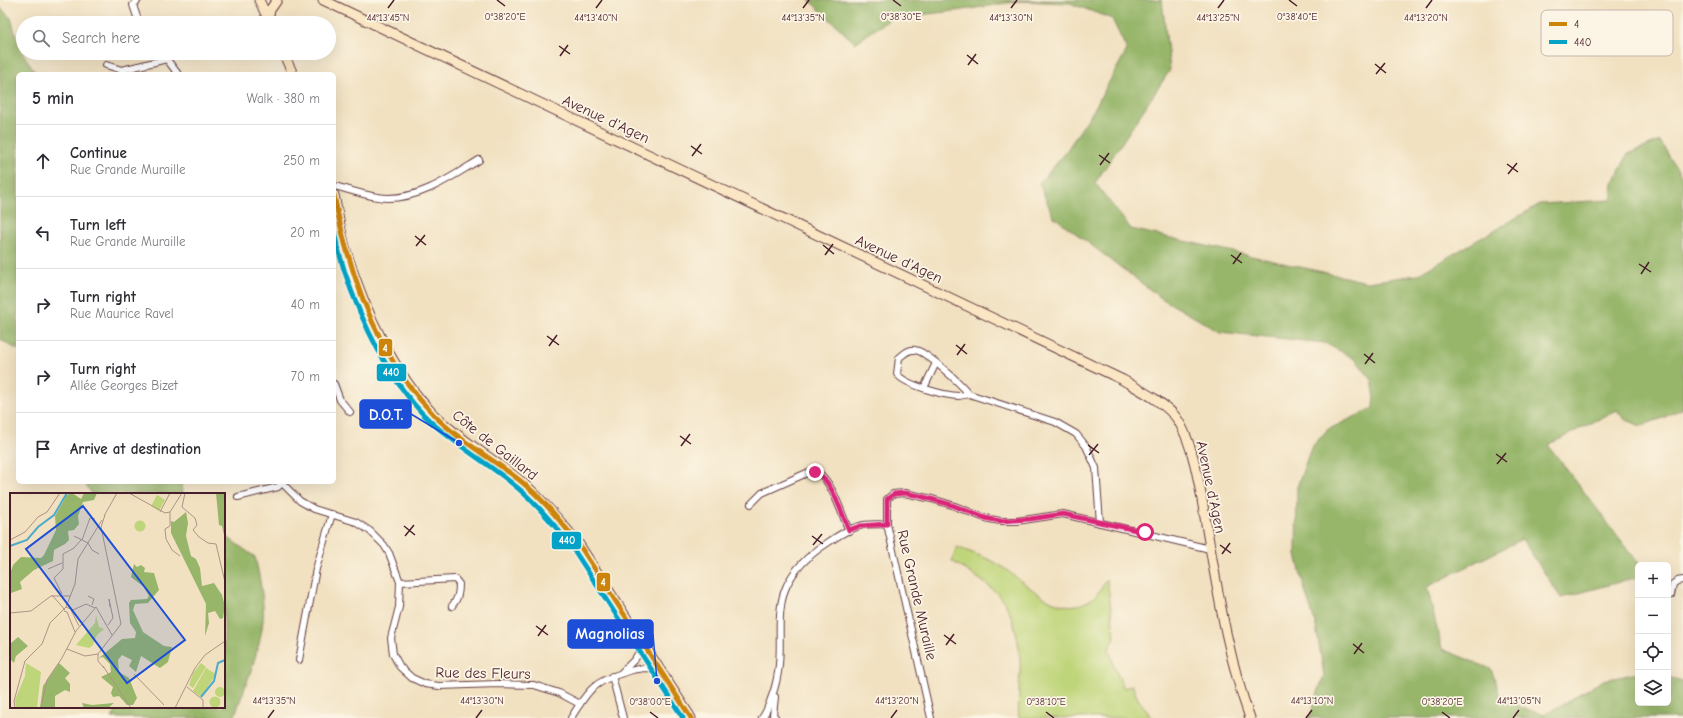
<!DOCTYPE html>
<meta charset="utf-8">
<style>
:root{--surface:#fff;--page:#f2f2f3;--text:#2b2b33;--muted:#7c7c81;--line:#e1e1e2}
body{margin:0;font-family:"Comic Neue",sans-serif;background:var(--page);color:var(--text)}
.controls{position:absolute;right:12px;bottom:12px;display:grid;overflow:hidden;border-radius:6px;box-shadow:0 4px 16px #0002}
.controls button{width:36px;height:36px;display:grid;place-items:center;padding:0;border:0;border-bottom:1px solid var(--line);background:var(--surface);color:var(--text);font:20px sans-serif}
.stop{position:absolute;width:12px;height:12px;margin:-9px;border:3px solid #db2777;border-radius:50%;background:#fff}
.stop.end{background:#db2777;border-color:#fff;box-shadow:0 1px 4px #0008}
.list{margin:0;padding:0;list-style:none}
h2{display:flex;justify-content:space-between;align-items:center;height:52px;margin:0;padding:0 16px;font-size:17px}
h2 small{font-size:13px;font-weight:400;color:var(--muted)}
.list li{display:grid;grid-template-columns:26px 1fr auto;gap:12px;align-items:center;box-sizing:border-box;height:72px;padding:0 16px;border-top:1px solid var(--line)}
.list b{display:block;font-size:15px;white-space:nowrap}
.list p{margin:0;font-size:13px;white-space:nowrap;color:var(--muted)}
.list em{font-size:13px;font-style:normal;color:var(--muted)}
.icon{flex:none;width:22px;height:22px;fill:none;stroke:currentColor;stroke-width:2;stroke-linecap:round;stroke-linejoin:round}
.map{position:relative;flex:none;width:1683px;height:718px;overflow:hidden}
.search{position:absolute;background:var(--surface);box-shadow:0 4px 16px #0002;left:16px;top:16px;width:320px;height:44px;display:flex;align-items:center;gap:10px;box-sizing:border-box;padding:0 14px;border-radius:22px;color:var(--muted);font-size:15px}
.panel{position:absolute;background:var(--surface);box-shadow:0 4px 16px #0002;left:16px;top:72px;width:320px;height:412px;border-radius:6px}
.map>svg:first-child{display:block}
</style>
<div class="map">
<svg width="1683" height="718" viewBox="0 0 1683 718">
<rect width="100%" height="100%" fill="#fcf5e5"/>
<filter id="ink" filterUnits="userSpaceOnUse"><feTurbulence type="fractalNoise" baseFrequency=".025" numOctaves="2"/><feDisplacementMap in="SourceGraphic" scale="8" xChannelSelector="R" yChannelSelector="G"/><feConvolveMatrix kernelMatrix="1 2 1 2 8 2 1 2 1" color-interpolation-filters="sRGB"/></filter>
<filter id="wash" filterUnits="userSpaceOnUse"><feTurbulence type="fractalNoise" baseFrequency=".012" numOctaves="4" result="noise"/><feDisplacementMap in="SourceGraphic" scale="16" xChannelSelector="R" yChannelSelector="G"/><feGaussianBlur stdDeviation="0.9" result="paint"/><feColorMatrix in="noise" values="0 0 0 0 0 0 0 0 0 0 0 0 0 0 0 0 0 1.4 0 .05"/><feComposite in="paint" operator="in"/></filter>
<g filter="url(#wash)">
<rect width="100%" height="100%" fill="#f1e1c1"/>
<path fill="#bfd57a" stroke="#847a52" d="M957,547C969,552 982,556 994,562C1022,577 1056,621 1090,600C1099,595 1101,586 1107,579L1115,638L1109,649L1115,669L1124,688L1132,685L1138,699L1152,718H1019C1017,699 1021,679 1020,659C1019,641 1014,619 1005,603C996,588 967,571 952,561Z"/>
<g fill="#97b66a" stroke="#706a4a">
<polygon points="809,0 1162,0 1170,70 1095,183 1131,229 1367,282 1417,275 1540,204 1611,200 1613,184 1628,154 1660,141 1683,179 1683,408 1665,417 1641,426 1624,419 1617,410 1548,445 1640,565 1638,565 1638,577 1561,598 1522,539 1427,587 1442,649 1491,669 1500,694 1520,707 1544,715 1604,680 1638,673 1638,703 1668,703 1668,677 1683,681 1683,718 1306,718 1310,716 1324,675 1316,626 1306,594 1296,555 1297,487 1311,448 1327,430 1373,408 1374,391 1372,380 1355,359 1325,343 1220,332 1161,298 1053,216 1039,183 1063,156 1093,111 1127,50 1112,19 1070,3 1019,1 963,10 892,18 855,43"/>
<polygon points="0,7 11,18 19,47 36,74 18,74 18,350 0,339"/>
<polygon points="84,482 181,482 182,494 92,494"/>
<path d="M224,535L255,557C259,574 265,604 263,621C260,651 244,689 234,718H112L119,707H224Z"/>
</g>
</g>
<g filter="url(#ink)">
<g fill="none" stroke-linecap="round" stroke-linejoin="round">
<g stroke="#633c42" stroke-width="8">
<g id="street">
<polyline points="138,0 133,5 139,23"/>
<polyline points="162,53 178,74"/>
<polyline points="106,65 122,70 167,59"/>
<path d="M334,186C352,190 370,198 388,198C422,198 451,177 479,160"/>
<polyline points="334,384 340,400 350,412"/>
<polyline points="924,388 936,363"/>
<path d="M969,394C966,394 962,396 959,396C946,396 905,385 897,374L899,358C904,354 908,349 915,350C926,351 961,384 969,394L1055,422L1076,434L1086,446L1096,468L1100,523"/>
<polyline points="281,482 300,501 314,509 356,522 370,531 384,545 389,553 400,582 399,607 391,638 393,654 400,667 412,678 425,684 439,686 497,684 534,685 559,693 580,704"/>
<polyline points="238,497 278,487 282,483"/>
<path d="M751,504L762,493L809,472C812,472 815,471 818,473C831,479 843,517 849,531"/>
<path d="M400,582L455,579L459,584C459,593 458,599 452,606"/>
<polyline points="1668,596 1671,595 1673,584 1677,581 1683,580"/>
<polyline points="299,660 316,569 332,514"/>
<polyline points="621,673 635,659 643,645"/>
<polyline points="612,676 623,718"/>
<polyline points="775,697 773,715 776,718"/>
<path d="M571,718C588,690 594,681 626,672C639,668 647,667 660,670"/>
<path d="M762,718C767,712 769,704 772,696C794,636 755,595 820,548C832,540 846,529 860,526C868,523 879,525 887,524"/>
<polyline points="931,718 887,524 887,499 893,494 905,493 932,499 952,505 985,518 1000,521 1017,521 1063,514 1210,549"/>
</g>
</g>
<g stroke="#633c42" stroke-width="11">
<g id="secondary">
<polyline points="259,0 270,23"/>
<path d="M323,0L1123,380C1140,390 1162,401 1175,416C1197,445 1203,511 1210,547C1220,605 1230,663 1250,718"/>
<polyline points="268,20 270,10 277,0"/>
<polyline points="283,53 293,74"/>
<path d="M334,195C338,215 341,236 348,257C365,311 394,374 434,415C461,441 494,459 523,483C542,499 562,524 578,543L691,718"/>
</g>
</g>
<use href="#street" stroke="#fff" stroke-width="6"/>
<use href="#secondary" stroke="#fbe6c4" stroke-width="9"/>
<g stroke="#fcf5e5" stroke-width="8">
<path id="bus-1" d="M334,195C349,273 377,357 434,415C460,442 494,459 523,483C544,500 561,522 578,543L691,718"/>
</g>
<g stroke="#fcf5e5" stroke-width="8">
<path id="bus-2" d="M334,232C347,293 384,378 430,421C458,447 491,465 519,489C539,506 556,527 572,547L683,718"/>
</g>
<use href="#bus-1" stroke="#cc840b" stroke-width="5"/>
<use href="#bus-2" stroke="#04a2c6" stroke-width="5"/>
</g>
</g>
<g fill="none" stroke-linecap="round" stroke-linejoin="round" filter="url(#ink)">
<path stroke="#db2777" stroke-width="5" d="M815,472C831,477 842,515 849,530L860,526L887,524V499L894,494L905,493L920,496L952,505L985,518L1000,521L1030,519L1063,514L1145,532"/>
</g>
<path fill="none" stroke="#4a1f2b" stroke-width="1.5" d="M497,0L505,6M893,0L901,6M1289,0L1297,6M388,8L394,0M596,8L602,0M803,8L809,0M1011,8L1017,0M1218,8L1224,0M1426,8L1432,0M559,46L570,54M967,55L978,64M560,56L568,45M1375,64L1386,73M968,65L976,54M1376,74L1385,63M691,146L702,154M1099,155L1110,163M692,156L701,144M1507,164L1518,172M1100,165L1109,153M1508,174L1517,163M415,236L426,245M823,245L834,254M416,246L425,235M825,255L833,244M1231,255L1242,263M1233,264L1241,253M1639,264L1651,272M1641,274L1649,262M547,336L559,345M956,345L967,354M549,346L557,335M1364,354L1375,363M957,355L965,344M1365,364L1373,353M680,436L691,444M1088,445L1099,453M681,446L690,434M1496,454L1507,462M1089,455L1098,444M1497,464L1506,453M404,526L415,535M405,536L414,525M812,536L823,544M813,545L822,534M1220,545L1231,553M1222,554L1230,543M536,626L548,635M944,635L956,644M538,636L546,625M1353,644L1364,653M946,645L954,634M1354,654L1362,643M650,712L658,718M1046,712L1054,718M1442,712L1450,718M268,718L274,710M476,718L482,710M891,718L897,710M1306,718L1312,710M1513,718L1519,710"/>
<g text-anchor="middle" dominant-baseline="central" stroke-width="3.5" stroke-linejoin="round" paint-order="stroke">
<g font-size="15" fill="#4a1f2b" stroke="#fcf5e5">
<text transform="translate(606 119) rotate(25)">Avenue d'Agen</text>
<text transform="translate(899 259) rotate(25)">Avenue d'Agen</text>
<text transform="translate(495 445) rotate(38)">Côte de Gaillard</text>
<text transform="translate(1211 487) rotate(78)">Avenue d'Agen</text>
<text transform="translate(917 595) rotate(77)">Rue Grande Muraille</text>
<text transform="translate(483 673) rotate(1)">Rue des Fleurs</text>
</g>
</g>
<g transform="translate(10 493)">
<rect width="215" height="215" fill="#f1e1c1"/>
<path d="M147,2L155,7L149,18L141,13ZM124.5 33a5.5 5.5 0 1 1 11 0a5.5 5.5 0 1 1-11 0ZM86,122L89,134L94,136L87,142L83,152L79,155L66,152L85,130ZM16,170L31,179L27,214L6,215L5,207L15,183ZM191,170L196,174L183,195L179,192L183,180ZM196,175L206,181L191,204L183,198ZM205 199a5 5 0 1 1 10 0a5 5 0 1 1-10 0ZM199.5 209a5.5 5.5 0 1 1 11 0a5.5 5.5 0 1 1-11 0Z" fill="#bfd57a"/>
<path d="M62,0L71,6L74,0H87L84,7L73,9L68,23L69,31L64,37L58,38L59,47L55,51L44,57L43,68L24,77L10,89L12,96L1,100L0,81L3,72L11,64L31,65L34,62L46,37L45,23L57,2ZM206,0H215V47L212,33L209,32ZM176,19L178,30L176,43L181,63L186,66L190,75L192,93L204,90L212,102L215,113L213,125L210,126L205,118L198,120L199,130L195,143L196,111L161,40V28L164,29ZM124,71L127,74L131,72L135,75L134,79L144,80L149,97L138,110L125,111L123,117L133,139L154,153L162,154L158,169L150,175L131,163L126,179L119,173L122,167L112,162L108,167L109,179L119,185L127,205L123,212H117L109,203L103,204L101,200L103,194L91,184L101,179L100,171L93,164L89,165L112,146L125,145L126,139L120,130L119,110L121,107L137,106L139,103L134,94L121,84ZM8,144L18,153L6,163L4,170L0,166V151ZM49,170L60,180L55,185L60,191V199L55,197L45,203V215H30L33,193ZM72,210L82,212L104,210L98,215H74Z" fill="#97b66a"/>
<path fill="none" stroke="#4daacc" stroke-width="2" d="M0,53L17,47L28,34L44,22L57,0M191,204L204,188L208,170L215,167"/>
<path fill="none" stroke="#ae9385" stroke-width="1" d="M119,0L155,20L160,19L172,0M175,0L172,14L185,25L187,32L183,37L189,44L198,50L206,51L215,89M150,19L160,0M160,19V33L155,36L156,46L162,57L170,63M94,23L107,0M64,43L78,50M0,47L15,39L28,24L37,19L50,0M72,47L80,25L85,26M78,50L82,57L89,61M38,76L52,70M52,101L44,85L53,76V61L64,55L71,47M42,102L55,117M78,103L84,106L82,112M56,114L63,117L76,111L85,115M61,117L69,133M54,118L57,119L65,139M0,120L21,118L41,103H60M98,132L103,125L99,106L100,114M57,156L75,163L88,161M93,173L121,215M94,175L88,168V161L111,131L91,34L95,22M124,181L154,212M177,194L193,207V215M5,215L4,208L15,168L32,151L40,130L56,114L65,91L68,66L92,27M31,215L37,187L52,165L66,138L86,114L102,142M165,215L185,175L195,162L215,148"/>
<path fill="#1d4ed8" fill-opacity="0.15" stroke="#1d4ed8" stroke-width="2" d="M73,13L175,147L117,190L16,56Z"/>
<rect width="215" height="215" fill="none" stroke="#4a1f2b" stroke-width="2"/>
</g>
<rect x="1541" y="10" width="132" height="46" rx="6" fill="#fcf5e5" stroke="#c7b5ad" stroke-width="1"/>
<rect x="1549" y="22" width="18" height="4" fill="#cc840b"/>
<rect x="1549" y="40" width="18" height="4" fill="#04a2c6"/>
<g font-size="11" fill="#4a1f2b">
<text x="1574" y="28">4</text>
<text x="1574" y="46">440</text>
</g>
<g font-size="10" text-anchor="middle" fill="#4a1f2b" stroke="#fcf5e5" stroke-width="3.5" stroke-linejoin="round" paint-order="stroke">
<text x="505" y="20">0°38'20"E</text>
<text x="901" y="20">0°38'30"E</text>
<text x="1297" y="20">0°38'40"E</text>
<text x="388" y="21">44°13'45"N</text>
<text x="596" y="21">44°13'40"N</text>
<text x="803" y="21">44°13'35"N</text>
<text x="1011" y="21">44°13'30"N</text>
<text x="1218" y="21">44°13'25"N</text>
<text x="1426" y="21">44°13'20"N</text>
<text x="274" y="704">44°13'35"N</text>
<text x="482" y="704">44°13'30"N</text>
<text x="897" y="704">44°13'20"N</text>
<text x="1312" y="704">44°13'10"N</text>
<text x="1519" y="704">44°13'05"N</text>
<text x="650" y="705">0°38'00"E</text>
<text x="1046" y="705">0°38'10"E</text>
<text x="1442" y="705">0°38'20"E</text>
</g>
<path fill="none" stroke="#1d4ed8" stroke-width="1.5" d="M459 443L411 414M657 681L653 634"/>
<g fill="#1d4ed8" stroke="#fcf5e5" stroke-width="1.5">
<circle cx="459" cy="443" r="4"/>
<circle cx="657" cy="681" r="4"/>
</g>
<g fill="#1d4ed8" stroke="#1d4ed8" stroke-width="1.5">
<rect x="360" y="400" width="51" height="28" rx="4"/>
<rect x="568" y="620" width="85" height="28" rx="4"/>
</g>
<g font-size="16" text-anchor="middle" font-weight="bold" fill="#fff">
<text x="386" y="420">D.O.T.</text>
<text x="610" y="639">Magnolias</text>
</g>
<g stroke="#fcf5e5" stroke-width="1.5">
<rect x="378" y="338" width="15" height="19" rx="4" fill="#cc840b"/>
<rect x="376" y="363" width="31" height="19" rx="4" fill="#04a2c6"/>
<rect x="551" y="531" width="31" height="19" rx="4" fill="#04a2c6"/>
<rect x="596" y="572" width="15" height="20" rx="4" fill="#cc840b"/>
</g>
<g font-size="11" text-anchor="middle" font-weight="bold" fill="#fff">
<text x="385" y="352">4</text>
<text x="391" y="376">440</text>
<text x="567" y="544">440</text>
<text x="603" y="586">4</text>
</g>
</svg>
<div class="controls">
<button>+</button>
<button>−</button>
<button><svg class="icon" aria-label="locate" viewBox="0 0 24 24"><circle cx="12" cy="12" r="6"/><path d="M12 2v4M12 18v4M2 12h4M18 12h4"/></svg></button>
<button><svg class="icon" aria-label="layers" viewBox="0 0 24 24"><path d="M12 4l9 5-9 5-9-5zM3 14l9 5 9-5"/></svg></button>
</div>
<div class="stop" style="left:1145px;top:532px"></div>
<div class="stop end" style="left:815px;top:472px"></div>
<div class="search"><svg class="icon" aria-label="search" viewBox="0 0 24 24"><circle cx="10" cy="10" r="6"/><path d="M15 15l6 6"/></svg>Search here</div>
<section class="panel">
<h2>5 min<small>Walk · 380 m</small></h2>
<ul class="list">
<li><svg class="icon" aria-label="ahead" viewBox="0 0 24 24"><path d="M12 20V5M6 11l6-6 6 6"/></svg><div><b>Continue</b><p>Rue Grande Muraille</p></div><em>250 m</em></li>
<li><svg class="icon" aria-label="left" viewBox="0 0 24 24"><path d="M17 20v-9H6M10 6l-5 5 5 5"/></svg><div><b>Turn left</b><p>Rue Grande Muraille</p></div><em>20 m</em></li>
<li><svg class="icon" aria-label="right" viewBox="0 0 24 24"><path d="M7 20v-9h11M14 6l5 5-5 5"/></svg><div><b>Turn right</b><p>Rue Maurice Ravel</p></div><em>40 m</em></li>
<li><svg class="icon" aria-label="right" viewBox="0 0 24 24"><path d="M7 20v-9h11M14 6l5 5-5 5"/></svg><div><b>Turn right</b><p>Allée Georges Bizet</p></div><em>70 m</em></li>
<li><svg class="icon" aria-label="arrive" viewBox="0 0 24 24"><path d="M6 21V4h12l-3 4 3 4H6"/></svg><div><b>Arrive at destination</b></div></li>
</ul>
</section>
</div>
